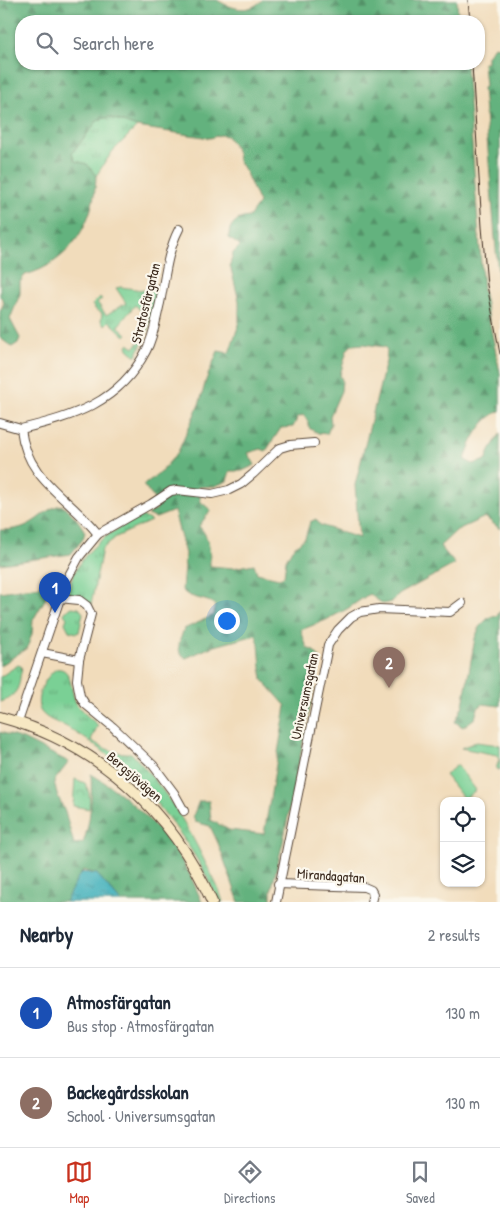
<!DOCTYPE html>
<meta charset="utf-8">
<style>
:root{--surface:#fff;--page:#f2f2f3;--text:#1f2937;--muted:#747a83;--line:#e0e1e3;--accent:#c8321e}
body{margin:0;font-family:"Patrick Hand",sans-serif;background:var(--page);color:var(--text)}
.controls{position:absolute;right:15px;bottom:15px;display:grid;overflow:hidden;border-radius:10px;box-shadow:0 1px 4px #0004}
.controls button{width:45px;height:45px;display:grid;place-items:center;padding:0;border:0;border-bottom:1px solid var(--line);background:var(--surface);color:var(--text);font:25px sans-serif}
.you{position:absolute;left:226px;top:620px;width:18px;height:18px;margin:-12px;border:4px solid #fff;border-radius:50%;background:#1a73e8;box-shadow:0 0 0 8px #1a73e833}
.badge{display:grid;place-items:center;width:32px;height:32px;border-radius:50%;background:var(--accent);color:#fff;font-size:16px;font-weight:700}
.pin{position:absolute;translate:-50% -41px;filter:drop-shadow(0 1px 2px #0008)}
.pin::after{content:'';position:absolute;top:26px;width:18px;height:15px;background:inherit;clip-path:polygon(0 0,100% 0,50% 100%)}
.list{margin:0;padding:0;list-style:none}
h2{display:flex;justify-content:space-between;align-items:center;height:65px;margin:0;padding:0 20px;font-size:21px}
h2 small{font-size:16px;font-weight:400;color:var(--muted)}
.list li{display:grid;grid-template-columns:32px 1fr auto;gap:15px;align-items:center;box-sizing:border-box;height:90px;padding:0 20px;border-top:1px solid var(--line)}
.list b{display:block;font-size:19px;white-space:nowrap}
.list p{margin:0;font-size:16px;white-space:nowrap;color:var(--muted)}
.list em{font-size:16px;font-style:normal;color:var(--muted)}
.icon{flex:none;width:28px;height:28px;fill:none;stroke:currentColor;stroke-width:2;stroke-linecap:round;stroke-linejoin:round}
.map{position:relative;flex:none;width:500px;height:902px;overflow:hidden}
.search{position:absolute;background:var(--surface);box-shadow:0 1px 4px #0004;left:15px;right:15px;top:15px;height:55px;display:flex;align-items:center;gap:12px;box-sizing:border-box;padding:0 18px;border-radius:20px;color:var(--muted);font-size:19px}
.sheet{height:245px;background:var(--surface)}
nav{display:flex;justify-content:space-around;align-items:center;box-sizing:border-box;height:70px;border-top:1px solid var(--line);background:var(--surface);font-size:14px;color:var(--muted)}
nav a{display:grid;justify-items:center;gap:2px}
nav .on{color:var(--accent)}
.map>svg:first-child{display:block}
</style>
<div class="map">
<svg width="500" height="902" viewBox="0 0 500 902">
<defs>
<pattern id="grass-tufts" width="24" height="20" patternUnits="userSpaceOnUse" patternTransform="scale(1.25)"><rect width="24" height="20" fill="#7ad095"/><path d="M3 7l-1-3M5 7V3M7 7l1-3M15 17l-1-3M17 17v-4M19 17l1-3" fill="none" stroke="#65a979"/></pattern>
<pattern id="forest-firs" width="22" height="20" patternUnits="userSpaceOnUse" patternTransform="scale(1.25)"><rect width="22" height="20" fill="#63b27e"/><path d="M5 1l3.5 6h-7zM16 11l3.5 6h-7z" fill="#539167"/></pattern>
<pattern id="park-crowns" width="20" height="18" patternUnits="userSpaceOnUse" patternTransform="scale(1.25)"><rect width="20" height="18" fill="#7ad095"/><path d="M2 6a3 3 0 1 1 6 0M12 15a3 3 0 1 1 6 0" fill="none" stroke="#65a979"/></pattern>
<pattern id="water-ripples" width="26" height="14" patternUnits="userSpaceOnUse" patternTransform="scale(1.25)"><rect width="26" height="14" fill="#42b1bc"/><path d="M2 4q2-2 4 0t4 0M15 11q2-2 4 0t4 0" fill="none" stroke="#389098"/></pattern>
</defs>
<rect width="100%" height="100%" fill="#fbf7ec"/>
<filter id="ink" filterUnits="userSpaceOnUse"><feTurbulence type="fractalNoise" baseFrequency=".02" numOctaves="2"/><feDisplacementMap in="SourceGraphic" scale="10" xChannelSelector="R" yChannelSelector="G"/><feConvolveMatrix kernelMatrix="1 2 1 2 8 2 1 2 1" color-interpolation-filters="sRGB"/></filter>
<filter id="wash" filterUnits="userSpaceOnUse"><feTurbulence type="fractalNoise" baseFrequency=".0096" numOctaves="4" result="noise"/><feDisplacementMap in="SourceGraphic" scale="20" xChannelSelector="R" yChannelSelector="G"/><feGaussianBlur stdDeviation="1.12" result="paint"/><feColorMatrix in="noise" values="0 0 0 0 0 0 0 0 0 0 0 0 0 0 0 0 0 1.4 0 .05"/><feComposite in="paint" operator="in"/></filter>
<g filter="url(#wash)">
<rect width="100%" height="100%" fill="#f1dcbb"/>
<g fill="url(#grass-tufts)" stroke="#5a7d5a">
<polygon points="109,117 137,127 112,152 96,176 87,164 75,161 72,153 98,120"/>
<polygon points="121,287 156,292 148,331 136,356 128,349 127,345 128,344 134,348 142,338 137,333 149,318 135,305 118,326 127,334 125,336 109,321 105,325 101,321 102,313 96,310 92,305 100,297 102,299 97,302 106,315 126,303 116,288"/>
<path d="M142,516L151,521L116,537L102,549L91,605L81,596L68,595C73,555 109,531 142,516Z"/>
<polygon points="72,607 79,608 83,613 79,632 77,633 69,631 65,623 67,618 64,614 66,611"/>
<path d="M18,665L21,666C23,672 20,673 20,678C19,691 13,697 0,702V677Z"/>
<path d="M56,669C74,666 69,694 78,706C83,713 91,719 98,725L91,740C103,749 117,754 131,753C162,785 185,820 204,860C211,874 219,887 223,902H219C192,841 151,790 99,748C89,741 78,734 67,727C59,723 47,720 41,712C33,699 45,677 56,669Z"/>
<polygon points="476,742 500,745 500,770 496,769 499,759 497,755 461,748"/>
</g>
<g fill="url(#forest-firs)" stroke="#4f6e4e" fill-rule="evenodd">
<path d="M0,0H217C232,9 249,14 262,0H457L458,16L460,21H21V64H466L483,290L500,373V411C481,419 470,442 465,460L473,464L487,460L488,453L500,434V529L485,517L457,530L440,546L455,564L400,594L391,602L383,604L369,594L347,609L326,620L301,630L307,648L314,651L320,658L283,842L271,891V902H239L218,843L210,826L195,822L193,816L199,801H209L211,820L229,830L264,834L286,706L262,679L259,644L256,635L211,647L186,658C174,652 180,640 184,629L214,615L215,605C206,597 190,600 182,590L185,554L174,511L156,518L147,515L157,509L153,497L143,485L160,473L178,452L200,402L206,380L218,351L229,353L239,324V301L230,265L233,253L240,246L229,238C228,225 236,218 249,217L259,203L246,173L238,160L237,151L227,136L220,135L210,138L137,127L109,117L98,120L72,153L75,161L87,164L96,176C95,222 70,263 25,275L20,282V294L10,319L20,338L18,343L12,347L0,338V312L4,302L0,296ZM364,344L385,347L387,350L386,361L355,485L359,538L320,525L316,519L310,522L305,538L292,549L286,560L284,576L279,578L257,573L254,564L233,568L210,566C210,550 210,538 199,526L211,510L201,502L198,487L215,486L227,481L230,471H242L255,465L248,453L261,449L266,451L281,428L293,427L298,417L303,415L308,421L309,428L318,433L327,434L331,424L330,416L341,391L342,380L340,375L347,350L352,345Z"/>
<polygon points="494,46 500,47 500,299 483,88 485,86 483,63 487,63 487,56"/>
<path d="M61,505C72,512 79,521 85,532L83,539L71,554L0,564V530C9,530 19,529 27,525C40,519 47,508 61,505Z"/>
<polygon points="52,575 47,596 33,620 32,634 27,648 0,666 0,592 40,586 43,577"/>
<polygon points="500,611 500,706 483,704 478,708 475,718 463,727 455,722 463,705 475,638 480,626 488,618 497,616"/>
<path d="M0,732L23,739L69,762L54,781L57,794L65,812L74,844L83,843C91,821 92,797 91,774C126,794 163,829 184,864C191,875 196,889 202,902H121L97,874L83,870L65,902H0Z"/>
</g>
<path fill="url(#park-crowns)" stroke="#5a7d5a" d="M75,779L85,783C90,792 90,800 89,809L73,806Z"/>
<polygon fill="#7ad095" stroke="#5a7d5a" points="457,765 476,790 464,799 445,775"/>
<polygon fill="url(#water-ripples)" stroke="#3e6e6d" points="83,872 97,874 121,902 65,902 78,877"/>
</g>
<g filter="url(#ink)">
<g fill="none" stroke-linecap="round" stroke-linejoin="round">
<g stroke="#564536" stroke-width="10">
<g id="street">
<path d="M0,423L21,429C27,481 69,497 98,534"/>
<path d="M21,429C74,416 119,403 146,351C154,336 156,319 160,303C165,278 167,252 179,229"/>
<polyline points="59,598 79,600 87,606 91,614 79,660 77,680 80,696 85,704 113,727 153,765 174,793 184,811"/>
<polyline points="42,653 79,660"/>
<polyline points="18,722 66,581 79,557 98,534 151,504 171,491 177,490 212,494 229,490 241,484 253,474 280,448 290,445 314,443"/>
<polyline points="278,884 364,887 371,890 373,894 371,902"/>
<polyline points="276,902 326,656 328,645 338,630 351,617 360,612 379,609 450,612 462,603"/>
</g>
</g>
<g stroke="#564536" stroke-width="12">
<path id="secondary" d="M0,717C96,743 172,810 212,902"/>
</g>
<use href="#street" stroke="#fff" stroke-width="8"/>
<use href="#secondary" stroke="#f7e8c3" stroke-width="10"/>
<g stroke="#3b2a1e" stroke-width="1">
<polyline points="468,0 470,21"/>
<polyline points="472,64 482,227 487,285 500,354"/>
</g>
</g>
</g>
<g text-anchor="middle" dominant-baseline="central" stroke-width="4.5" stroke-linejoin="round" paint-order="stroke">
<g font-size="14" fill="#3b2a1e" stroke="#fbf7ec">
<text transform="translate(145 303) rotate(-76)">Stratosfärgatan</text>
<text transform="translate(304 696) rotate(-78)">Universumsgatan</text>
<text transform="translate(135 776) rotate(41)">Bergsjövägen</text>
<text transform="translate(331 875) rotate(4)">Mirandagatan</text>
</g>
</g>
</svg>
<div class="controls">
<button><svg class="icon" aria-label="locate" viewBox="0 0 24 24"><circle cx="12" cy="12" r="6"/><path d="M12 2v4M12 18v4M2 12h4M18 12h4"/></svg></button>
<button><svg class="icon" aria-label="layers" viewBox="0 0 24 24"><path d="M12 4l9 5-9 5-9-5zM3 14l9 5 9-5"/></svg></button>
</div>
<div class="you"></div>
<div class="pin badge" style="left:55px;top:613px;background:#1a4fb4">1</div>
<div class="pin badge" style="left:389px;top:688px;background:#8d6e63">2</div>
<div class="search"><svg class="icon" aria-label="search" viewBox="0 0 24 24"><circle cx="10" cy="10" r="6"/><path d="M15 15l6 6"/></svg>Search here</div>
</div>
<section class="sheet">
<h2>Nearby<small>2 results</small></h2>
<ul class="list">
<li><span class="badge" style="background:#1a4fb4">1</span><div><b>Atmosfärgatan</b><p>Bus stop · Atmosfärgatan</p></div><em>130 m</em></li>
<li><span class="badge" style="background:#8d6e63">2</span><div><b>Backegårdsskolan</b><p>School · Universumsgatan</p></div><em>130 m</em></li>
</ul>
</section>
<nav>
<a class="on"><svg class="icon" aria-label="map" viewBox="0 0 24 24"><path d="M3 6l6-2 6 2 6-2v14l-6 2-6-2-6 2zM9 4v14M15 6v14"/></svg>Map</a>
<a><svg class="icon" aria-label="directions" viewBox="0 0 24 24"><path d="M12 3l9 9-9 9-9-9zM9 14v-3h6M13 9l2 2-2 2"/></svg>Directions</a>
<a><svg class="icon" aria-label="saved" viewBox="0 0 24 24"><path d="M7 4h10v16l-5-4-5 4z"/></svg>Saved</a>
</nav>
